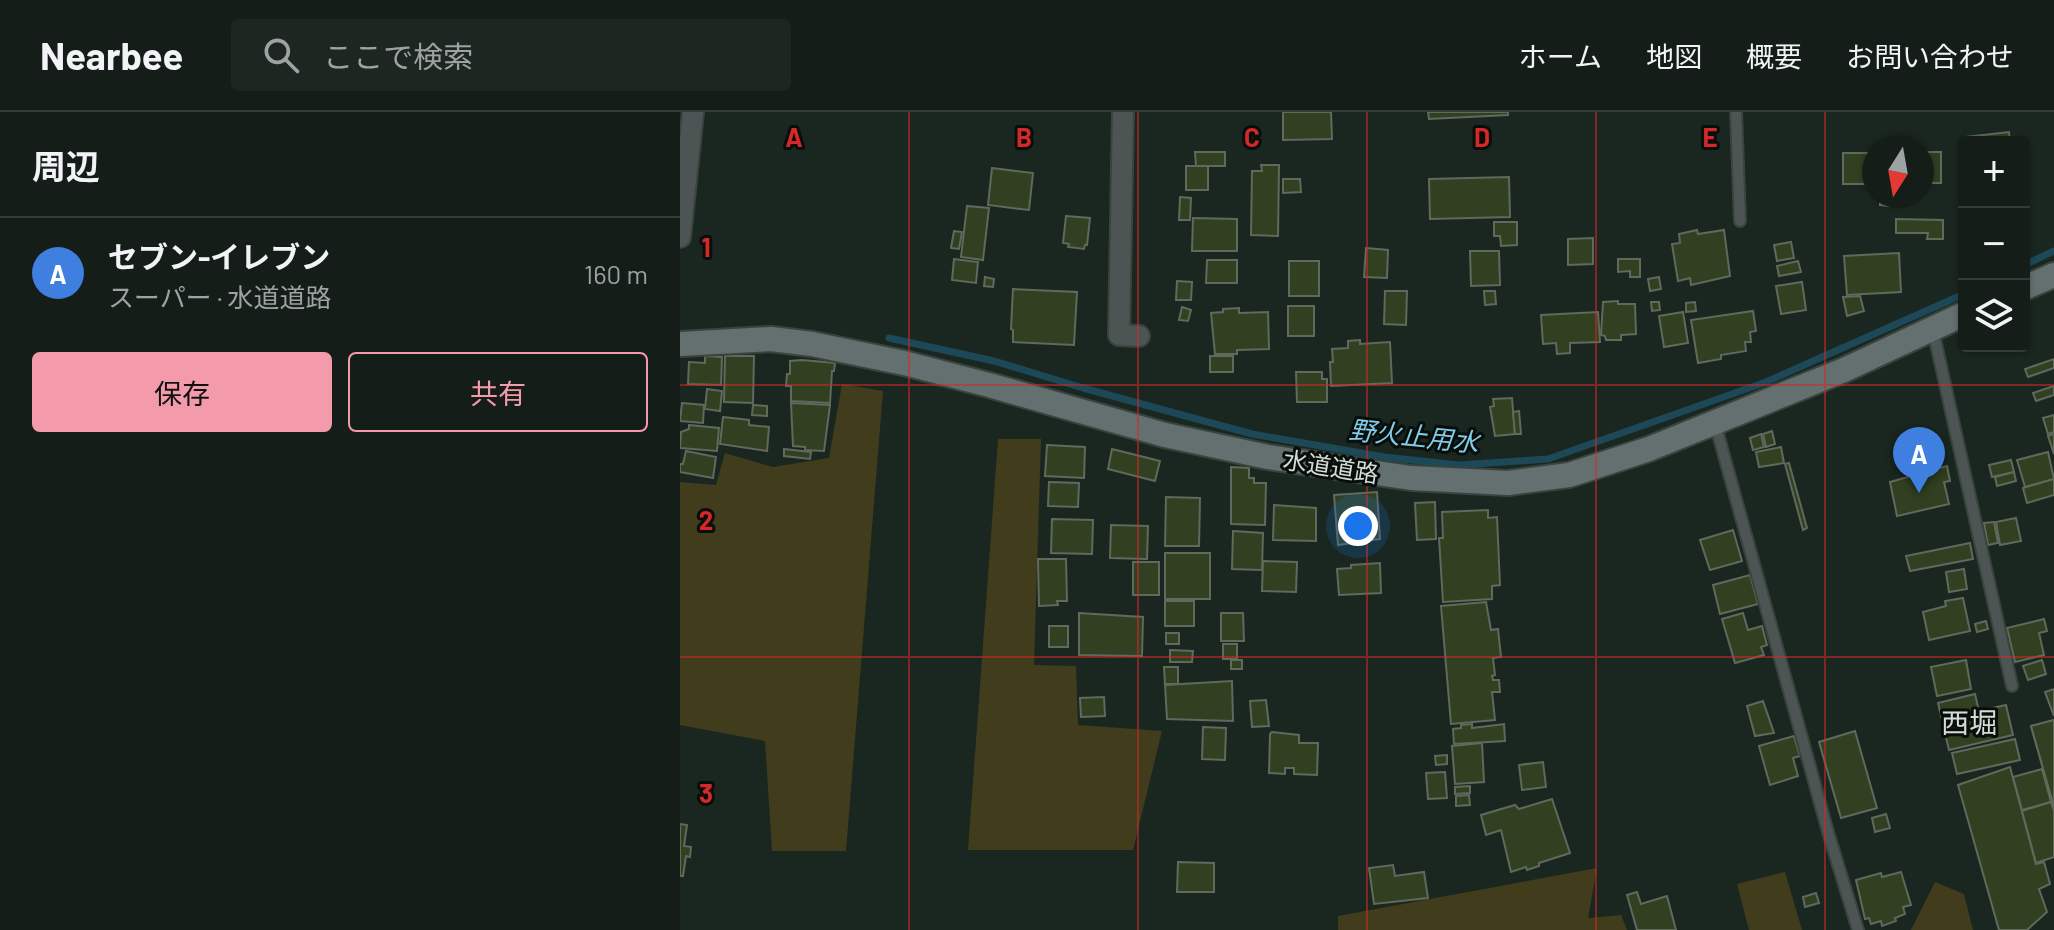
<!DOCTYPE html>
<html lang="ja">
<meta charset="utf-8">
<style>
:root{--surface:#141d18;--page:#1d2621;--text:#f1f3f6;--muted:#9da2a2;--line:#333b37;--accent:#f39aab}
body{margin:0;font-family:Barlow,"Noto Sans JP",sans-serif;background:var(--page);color:var(--text)}
.controls{position:absolute;right:24px;top:24px;display:grid;overflow:hidden;border-radius:8px;box-shadow:0 2px 6px #0004}
.controls button{width:72px;height:72px;display:grid;place-items:center;padding:0;border:0;border-bottom:2px solid var(--line);background:var(--surface);color:var(--text);font:40px sans-serif}
.compass{position:absolute;left:1182px;top:24px;width:72px;height:72px;border-radius:50%;background:var(--surface);box-shadow:0 2px 6px #0004;rotate:191deg}
.you{position:absolute;left:678px;top:414px;width:28px;height:28px;margin:-20px;border:6px solid #fff;border-radius:50%;background:#1a73e8;box-shadow:0 0 0 12px #1a73e833}
.badge{display:grid;place-items:center;width:52px;height:52px;border-radius:50%;background:var(--accent);color:#fff;font-size:26px;font-weight:700}
.pin{position:absolute;translate:-50% -66px;filter:drop-shadow(0 2px 4px #0008)}
.pin::after{content:'';position:absolute;top:42px;width:28px;height:24px;background:inherit;clip-path:polygon(0 0,100% 0,50% 100%)}
.list{margin:0;padding:0;list-style:none}
h2{display:flex;justify-content:space-between;align-items:center;height:104px;margin:0;padding:0 32px;font-size:34px}
h2 small{font-size:26px;font-weight:400;color:var(--muted)}
.list li{display:grid;grid-template-columns:52px 1fr auto;gap:24px;align-items:center;box-sizing:border-box;height:112px;padding:0 32px;border-top:2px solid var(--line)}
.list b{display:block;font-size:30px;white-space:nowrap}
.list p{margin:0;font-size:26px;white-space:nowrap;color:var(--muted)}
.list em{font-size:26px;font-style:normal;color:var(--muted)}
.actions{display:flex;gap:16px;padding:24px 32px}
.actions a{flex:1;padding:18px 0;border:2px solid var(--accent);border-radius:8px;text-align:center;font-size:28px;color:var(--accent)}
.actions .main{background:var(--accent);color:#111}
.icon{flex:none;width:44px;height:44px;fill:none;stroke:currentColor;stroke-width:2;stroke-linecap:round;stroke-linejoin:round}
.map{position:relative;flex:none;width:1374px;height:818px;overflow:hidden}
header{display:flex;align-items:center;gap:48px;box-sizing:border-box;height:112px;padding:0 40px;background:var(--surface);border-bottom:2px solid var(--line)}
header strong{font-size:38px}
nav{display:flex;gap:44px;margin-inline-start:auto;font-size:28px}
.search{width:560px;height:72px;background:var(--page);display:flex;align-items:center;gap:20px;box-sizing:border-box;padding:0 28px;border-radius:8px;color:var(--muted);font-size:30px}
main{display:flex}
aside{flex:1;background:var(--surface)}
.map>svg:first-child{display:block}
</style>
<header>
<strong>Nearbee</strong>
<div class="search"><svg class="icon" aria-label="search" viewBox="0 0 24 24"><circle cx="10" cy="10" r="6"/><path d="M15 15l6 6"/></svg>ここで検索</div>
<nav><a>ホーム</a><a>地図</a><a>概要</a><a>お問い合わせ</a></nav>
</header>
<main>
<aside>
<h2>周辺<small></small></h2>
<ul class="list">
<li><span class="badge" style="background:#3f7fe0">A</span><div><b>セブン-イレブン</b><p>スーパー · 水道道路</p></div><em>160 m</em></li>
</ul>
<div class="actions"><a class="main">保存</a><a>共有</a></div>
</aside>
<div class="map">
<svg width="1374" height="818" viewBox="0 0 1374 818">
<rect width="100%" height="100%" fill="#1a2720"/>
<g fill="#413c1c">
<polygon points="162,272 203,279 166,739 92,739 85,629 0,613 0,370 36,373 45,341 93,355 149,346"/>
<polygon points="318,327 361,327 354,553 396,554 398,613 482,619 453,738 288,738"/>
<polygon points="917,756 908,806 941,803 947,818 658,818 658,804"/>
<polygon points="1105,760 1122,818 1069,818 1057,772"/>
<polygon points="1255,770 1284,782 1293,818 1231,818"/>
</g>
<g fill="none" stroke-linecap="round" stroke-linejoin="round">
<g stroke="#1c4858" stroke-width="7">
<polyline points="1344,153 1374,139"/>
<polyline points="209,226 314,249 403,276 572,322 704,345 779,353 868,347 1086,270 1284,182"/>
</g>
</g>
<g fill="#304021" stroke="#61685c" stroke-width="2">
<polygon points="603,0 651,0 652,27 603,28"/>
<polygon points="748,0 828,0 828,3 749,7"/>
<polygon points="1329,20 1330,30 1286,30 1286,25"/>
<polygon points="515,40 545,40 545,54 516,54"/>
<rect x="1242" y="40" width="19" height="31"/>
<rect x="1163" y="41" width="31" height="31"/>
<polygon points="581,53 599,53 598,124 571,123 572,59 582,59"/>
<rect x="506" y="54" width="22" height="24"/>
<polygon points="312,56 353,61 349,98 308,93"/>
<polygon points="829,65 830,105 750,107 749,67"/>
<polygon points="603,67 620,67 621,80 603,81"/>
<polygon points="1200,84 1209,84 1209,94 1200,93"/>
<polygon points="500,85 511,86 510,108 499,108"/>
<polygon points="287,94 309,96 303,148 281,145"/>
<polygon points="386,104 410,106 407,133 405,133 404,137 388,135 389,132 383,131"/>
<polygon points="513,106 557,107 557,139 512,139"/>
<polygon points="1216,107 1263,108 1263,127 1247,127 1248,121 1216,121"/>
<polygon points="814,110 837,110 837,133 821,134 820,124 814,124"/>
<polygon points="1017,118 1018,122 1044,118 1050,164 1011,173 1010,166 998,169 992,132 1000,131 999,122"/>
<polygon points="274,119 282,120 279,137 271,136"/>
<polygon points="913,126 913,152 888,153 888,127"/>
<polygon points="1111,130 1114,146 1097,149 1094,133"/>
<polygon points="686,136 708,138 707,166 684,165"/>
<polygon points="790,139 819,139 820,173 791,174"/>
<polygon points="1219,141 1221,180 1167,183 1164,144"/>
<polygon points="274,147 298,150 296,171 272,168"/>
<polygon points="938,147 960,147 960,165 950,165 950,159 938,160"/>
<polygon points="527,148 557,148 557,171 526,171"/>
<rect x="609" y="149" width="30" height="35"/>
<polygon points="1118,149 1121,160 1099,164 1097,154"/>
<polygon points="305,165 314,167 313,175 304,174"/>
<polygon points="979,165 981,177 970,179 968,167"/>
<polygon points="497,169 512,170 511,188 496,188"/>
<polygon points="1122,170 1126,198 1101,202 1096,174"/>
<polygon points="333,177 397,180 394,233 333,230 333,218 331,217"/>
<polygon points="705,179 727,179 726,213 704,212"/>
<polygon points="804,179 815,179 816,192 805,193"/>
<polygon points="1180,184 1184,199 1167,204 1163,185"/>
<polygon points="938,189 938,192 955,192 956,222 941,223 941,228 926,228 925,224 921,223 923,190"/>
<polygon points="971,190 979,190 980,198 972,199"/>
<polygon points="1015,190 1016,199 1006,200 1006,191"/>
<rect x="608" y="194" width="26" height="30"/>
<polygon points="502,195 511,198 508,209 499,208"/>
<polygon points="559,196 559,201 588,200 589,237 557,238 557,242 535,242 531,201 543,200 543,197"/>
<polygon points="1073,199 1076,219 1070,220 1071,230 1065,230 1066,239 1041,243 1041,247 1018,251 1011,208"/>
<polygon points="918,200 920,230 890,231 890,241 877,242 876,231 863,232 861,203"/>
<polygon points="1003,200 1008,231 984,235 979,204"/>
<polygon points="680,228 680,232 710,230 712,271 651,274 650,250 653,250 652,237 668,236 668,229"/>
<polygon points="25,244 42,245 41,273 8,272 9,250 25,251"/>
<polygon points="45,244 74,244 73,291 44,290"/>
<rect x="530" y="244" width="23" height="16"/>
<polygon points="1374,247 1374,256 1348,265 1345,257"/>
<polygon points="122,248 155,251 154,259 152,259 150,291 111,289 111,274 106,274 107,262 110,262 110,249"/>
<polygon points="616,260 642,260 642,267 647,267 647,290 617,290"/>
<polygon points="1374,274 1374,283 1356,289 1353,281"/>
<polygon points="27,277 42,279 40,299 25,297"/>
<polygon points="832,286 835,322 815,324 810,295 814,294 813,287"/>
<polygon points="2,291 24,293 23,311 0,309"/>
<polygon points="111,291 150,293 144,339 125,338 125,335 113,334"/>
<polygon points="73,293 87,294 87,304 72,303"/>
<polygon points="839,299 841,322 835,322 833,300"/>
<polygon points="1374,303 1374,320 1368,322 1363,306"/>
<polygon points="43,305 69,308 69,313 89,315 87,339 40,332"/>
<polygon points="9,313 39,316 37,339 0,336 1,320 9,317"/>
<polygon points="1092,319 1095,332 1086,335 1083,322"/>
<polygon points="1081,322 1084,335 1073,338 1070,326"/>
<polygon points="1374,322 1374,342 1368,324"/>
<polygon points="367,333 405,335 404,366 365,364"/>
<polygon points="1101,335 1104,351 1079,355 1076,340"/>
<polygon points="104,337 131,340 130,347 104,344"/>
<polygon points="432,337 480,349 475,369 428,357"/>
<polygon points="6,339 36,345 33,366 0,360 0,352 3,352"/>
<polygon points="1368,340 1374,367 1345,375 1337,348"/>
<polygon points="1331,348 1334,360 1312,365 1309,353"/>
<polygon points="1109,351 1127,416 1123,418 1105,352"/>
<polygon points="1267,354 1270,369 1264,370 1269,392 1217,404 1210,370"/>
<polygon points="551,355 569,356 569,366 574,366 574,371 586,371 585,413 551,412"/>
<polygon points="1334,360 1336,369 1317,374 1315,365"/>
<polygon points="1374,367 1374,383 1347,391 1343,376"/>
<polygon points="369,370 399,371 398,395 368,394"/>
<polygon points="697,380 700,427 658,433 654,383"/>
<polygon points="486,385 520,386 519,434 485,434"/>
<polygon points="755,390 756,427 737,428 735,391"/>
<polygon points="594,393 636,396 636,429 593,428"/>
<polygon points="808,398 808,406 817,405 820,473 812,474 812,487 763,490 759,426 763,426 762,400"/>
<polygon points="1336,406 1341,429 1320,433 1316,410"/>
<polygon points="372,407 413,408 412,442 371,441"/>
<polygon points="1314,410 1318,431 1308,433 1304,411"/>
<polygon points="431,413 468,414 467,447 430,446"/>
<polygon points="1053,418 1062,449 1030,458 1020,428"/>
<polygon points="553,419 583,421 582,458 552,457"/>
<polygon points="1290,431 1293,447 1230,459 1226,444"/>
<rect x="485" y="441" width="45" height="46"/>
<polygon points="358,447 386,447 387,489 377,489 378,493 359,494"/>
<polygon points="583,449 617,450 616,480 582,479"/>
<rect x="453" y="450" width="26" height="33"/>
<polygon points="700,451 701,481 659,483 657,457 671,456 671,453"/>
<polygon points="1284,457 1287,477 1269,480 1266,460"/>
<polygon points="1070,463 1078,492 1040,502 1033,473"/>
<polygon points="1283,486 1290,519 1249,528 1243,500 1266,494 1265,489"/>
<rect x="485" y="489" width="29" height="25"/>
<polygon points="806,490 811,518 818,517 821,545 813,546 815,563 812,564 813,568 819,568 820,580 812,580 815,608 771,612 761,494"/>
<polygon points="399,501 463,505 462,544 399,543"/>
<polygon points="541,501 563,501 564,529 541,529"/>
<polygon points="1063,501 1068,518 1082,514 1087,533 1081,535 1084,543 1055,551 1042,507"/>
<polygon points="1364,507 1367,519 1359,521 1364,543 1335,550 1327,516"/>
<polygon points="1306,509 1308,517 1297,520 1295,512"/>
<rect x="369" y="514" width="19" height="21"/>
<rect x="486" y="521" width="13" height="11"/>
<rect x="543" y="532" width="14" height="15"/>
<polygon points="490,538 513,539 512,550 490,550"/>
<rect x="551" y="548" width="11" height="9"/>
<polygon points="1286,548 1291,577 1257,584 1251,555"/>
<polygon points="1362,548 1366,562 1348,568 1343,554"/>
<polygon points="484,555 498,555 498,572 485,572"/>
<polygon points="552,569 553,609 487,607 485,573"/>
<polygon points="1374,577 1374,604 1365,580"/>
<polygon points="1295,582 1299,599 1326,593 1333,623 1269,638 1258,591"/>
<polygon points="424,585 425,604 401,605 400,586"/>
<polygon points="586,588 589,614 572,615 570,589"/>
<polygon points="1083,589 1094,621 1075,624 1067,594"/>
<polygon points="1374,608 1374,695 1351,614"/>
<polygon points="1374,608 1374,695 1351,614"/>
<polygon points="792,612 792,616 824,612 825,629 774,632 773,617 781,616 781,613"/>
<polygon points="523,615 546,616 545,648 522,647"/>
<polygon points="1175,619 1197,696 1161,706 1139,630"/>
<polygon points="592,620 619,623 619,631 638,631 637,663 614,662 614,656 605,656 605,662 589,661 590,622"/>
<polygon points="1114,624 1120,644 1113,646 1118,664 1090,673 1079,634"/>
<polygon points="1335,627 1340,648 1277,662 1272,641"/>
<polygon points="802,631 804,670 775,672 772,634"/>
<polygon points="767,643 767,652 756,653 755,644"/>
<polygon points="863,650 866,675 842,678 839,653"/>
<polygon points="1330,655 1356,752 1364,750 1370,772 1359,777 1367,800 1347,818 1319,818 1278,673"/>
<polygon points="1362,657 1371,690 1342,698 1333,665"/>
<polygon points="765,660 767,686 748,687 746,661"/>
<polygon points="790,674 790,681 775,682 775,675"/>
<polygon points="789,683 790,693 776,694 776,684"/>
<polygon points="872,687 890,741 859,751 859,754 847,758 846,755 831,760 821,718 806,723 801,703 835,693 839,697"/>
<polygon points="1371,690 1374,699 1374,745 1356,751 1342,699"/>
<polygon points="1206,702 1210,716 1195,720 1192,706"/>
<polygon points="0,712 7,713 4,734 11,735 10,745 6,744 3,764 0,764"/>
<polygon points="498,750 534,751 534,780 497,780"/>
<polygon points="713,753 715,764 744,760 748,786 694,792 689,756"/>
<polygon points="1221,760 1231,793 1223,795 1225,802 1215,806 1216,809 1202,814 1201,809 1191,812 1189,806 1185,807 1176,768 1201,761 1202,765"/>
<polygon points="957,780 961,792 987,784 996,818 957,818 947,783"/>
<polygon points="1136,781 1139,791 1125,795 1123,785"/>
</g>
<g fill="none" stroke-linecap="round" stroke-linejoin="round">
<g stroke="#38443d" stroke-width="14">
<g id="lane">
<polyline points="1056,0 1060,109"/>
<polyline points="1253,218 1332,574"/>
<polyline points="1035,311 1148,720 1178,818"/>
</g>
</g>
<g stroke="#38443d" stroke-width="24">
<g id="street">
<polyline points="443,0 439,223 459,224"/>
<polyline points="0,125 13,0"/>
</g>
</g>
<g stroke="#38443d" stroke-width="28">
<g id="secondary">
<polyline points="1344,176 1374,163"/>
<polyline points="0,232 91,227 132,232 224,251 309,273 485,323 588,345 731,366 828,371 889,363 969,337 1164,258 1284,202"/>
</g>
</g>
<use href="#lane" stroke="#4d5554" stroke-width="10"/>
<use href="#street" stroke="#4d5554" stroke-width="20"/>
<use href="#secondary" stroke="#647070" stroke-width="24"/>
</g>
<path fill="none" stroke="#d62828" stroke-width="2" stroke-opacity="0.55" d="M229,0V818M458,0V818M687,0V818M916,0V818M1145,0V818M0,273H1374M0,545H1374"/>
<g text-anchor="middle" dominant-baseline="central" stroke-width="6" stroke-linejoin="round" paint-order="stroke">
<g font-size="24" fill="#d4dcd7" stroke="#090e0b">
<text transform="translate(651 354) rotate(9)">水道道路</text>
</g>
<g font-size="26" font-style="italic" fill="#81cde9" stroke="#090e0b">
<text transform="translate(734 323) rotate(6)">野火止用水</text>
</g>
<g font-size="28" fill="#d4dcd7" stroke="#090e0b">
<text x="1289" y="610">西堀</text>
</g>
</g>
<g font-size="26" text-anchor="middle" font-weight="bold" fill="#d62828" stroke="#090e0b" stroke-width="6" stroke-linejoin="round" paint-order="stroke">
<text x="114" y="35">A</text>
<text x="344" y="35">B</text>
<text x="572" y="35">C</text>
<text x="802" y="35">D</text>
<text x="1030" y="35">E</text>
<text x="26" y="145">1</text>
<text x="26" y="418">2</text>
<text x="26" y="691">3</text>
</g>
</svg>
<div class="controls">
<button>+</button>
<button>−</button>
<button><svg class="icon" aria-label="layers" viewBox="0 0 24 24"><path d="M12 4l9 5-9 5-9-5zM3 14l9 5 9-5"/></svg></button>
</div>
<svg class="compass" viewBox="-18 -18 36 36"><path d="M0-13l5 13h-10z" fill="#e53935"/><path d="M0 13l5-13h-10z" fill="#9da2a2"/></svg>
<div class="you"></div>
<div class="pin badge" style="left:1239px;top:381px;background:#3f7fe0">A</div>
</div>
</main>
